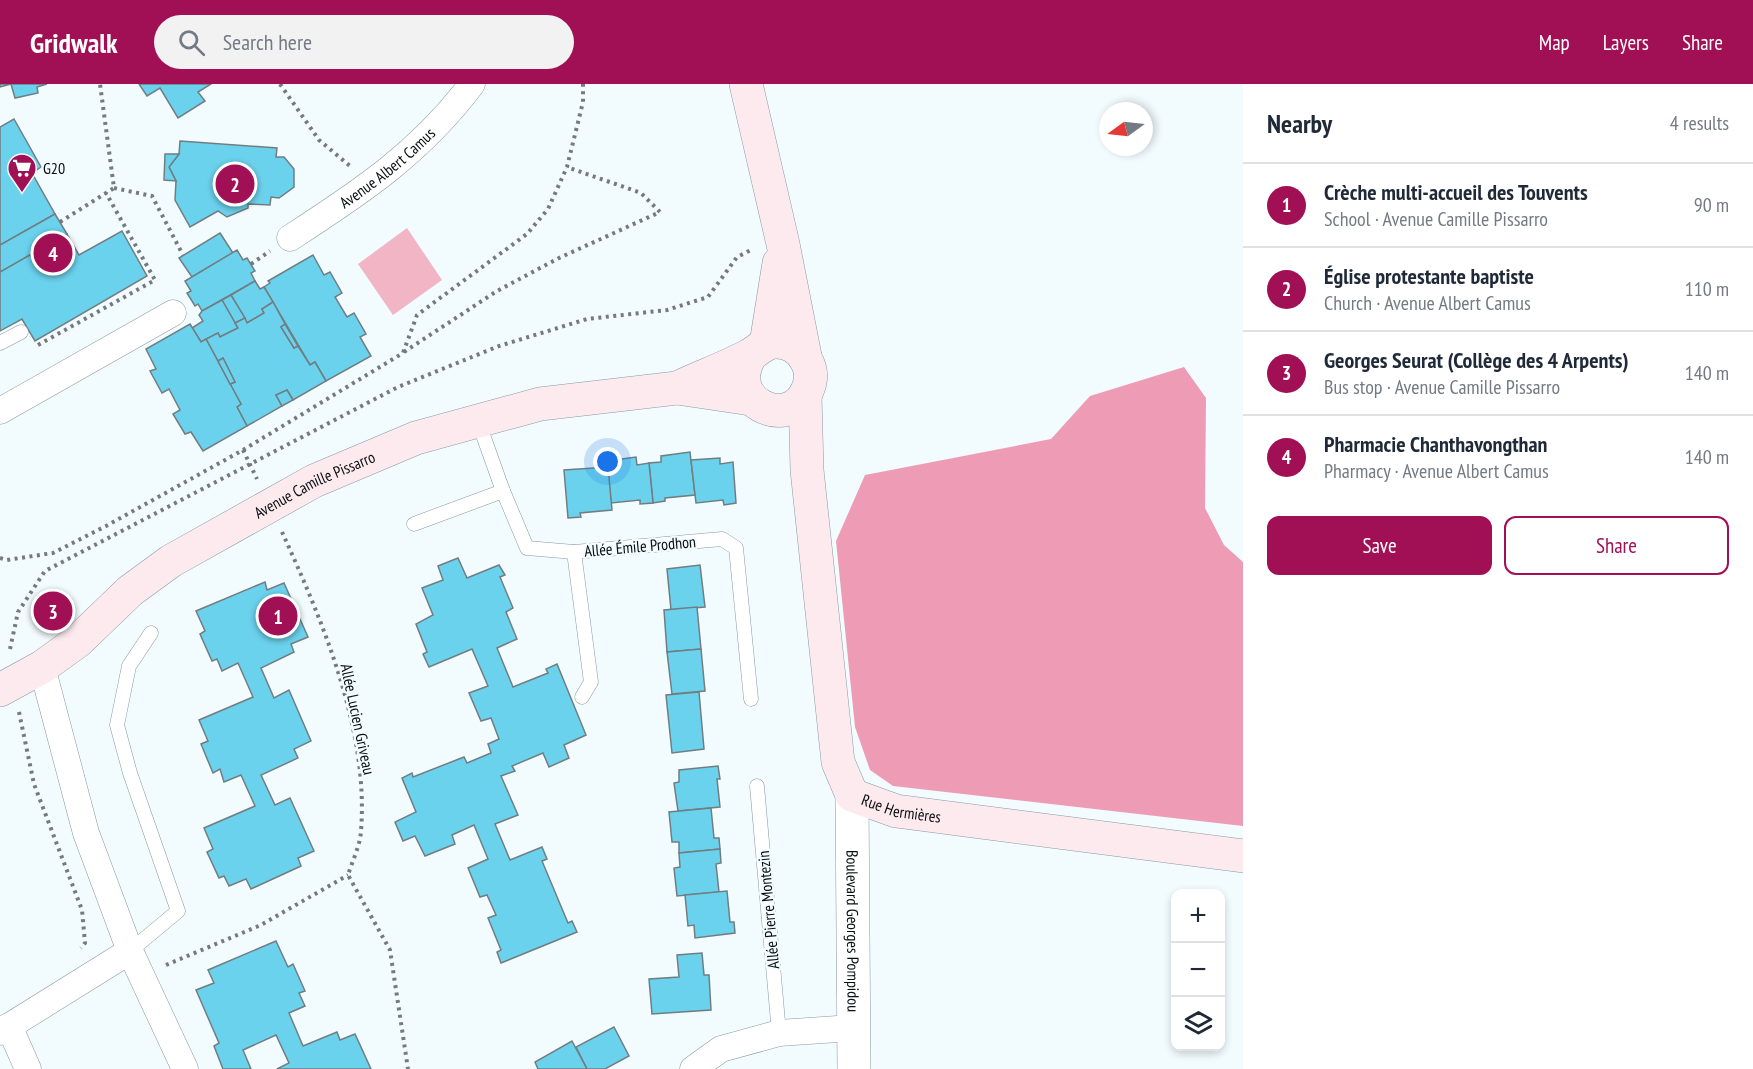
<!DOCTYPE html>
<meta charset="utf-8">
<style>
:root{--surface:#fff;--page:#f2f2f3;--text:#1f2937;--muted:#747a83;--line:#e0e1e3;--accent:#a11055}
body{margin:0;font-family:"PT Sans Narrow",sans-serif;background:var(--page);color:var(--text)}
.controls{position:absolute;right:18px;bottom:18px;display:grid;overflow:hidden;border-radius:12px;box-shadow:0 3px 9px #0003}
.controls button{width:54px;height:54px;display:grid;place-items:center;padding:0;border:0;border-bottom:2px solid var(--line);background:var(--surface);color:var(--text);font:30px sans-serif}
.compass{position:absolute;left:1099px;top:18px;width:54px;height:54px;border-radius:50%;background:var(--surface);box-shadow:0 3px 9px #0003;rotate:255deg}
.you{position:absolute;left:608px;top:378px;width:21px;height:21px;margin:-15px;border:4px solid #fff;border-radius:50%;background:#1a73e8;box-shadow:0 0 0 9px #1a73e833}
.badge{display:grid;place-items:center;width:39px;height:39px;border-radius:50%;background:var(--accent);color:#fff;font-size:20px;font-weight:700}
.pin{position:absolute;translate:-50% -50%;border:3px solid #fff;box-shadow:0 2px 6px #0006}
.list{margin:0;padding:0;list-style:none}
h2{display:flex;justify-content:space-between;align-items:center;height:78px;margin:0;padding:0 24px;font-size:26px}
h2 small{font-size:20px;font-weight:400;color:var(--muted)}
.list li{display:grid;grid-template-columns:39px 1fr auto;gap:18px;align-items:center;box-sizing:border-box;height:84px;padding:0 24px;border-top:2px solid var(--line)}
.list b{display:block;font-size:22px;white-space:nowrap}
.list p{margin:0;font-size:20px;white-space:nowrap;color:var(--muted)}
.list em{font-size:20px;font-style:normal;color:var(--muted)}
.actions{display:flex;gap:12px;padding:18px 24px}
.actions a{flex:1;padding:14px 0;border:2px solid var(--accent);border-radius:12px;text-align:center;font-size:21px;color:var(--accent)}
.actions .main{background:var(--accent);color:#fff}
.icon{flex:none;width:33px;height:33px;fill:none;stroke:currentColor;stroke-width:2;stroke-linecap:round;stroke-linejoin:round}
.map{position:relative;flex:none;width:1243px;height:985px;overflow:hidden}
header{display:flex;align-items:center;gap:36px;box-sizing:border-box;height:84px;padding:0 30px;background:var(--accent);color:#fff}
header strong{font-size:28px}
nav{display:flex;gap:33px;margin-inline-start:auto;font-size:21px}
.search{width:420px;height:54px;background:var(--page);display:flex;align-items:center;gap:15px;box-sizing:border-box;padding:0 21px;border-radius:33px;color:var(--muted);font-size:22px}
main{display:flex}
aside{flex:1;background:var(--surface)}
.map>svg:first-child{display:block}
</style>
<header>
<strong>Gridwalk</strong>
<div class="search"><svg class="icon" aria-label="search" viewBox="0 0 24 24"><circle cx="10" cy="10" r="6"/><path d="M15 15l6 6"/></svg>Search here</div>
<nav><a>Map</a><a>Layers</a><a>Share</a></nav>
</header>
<main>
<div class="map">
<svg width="1243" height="985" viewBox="0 0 1243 985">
<rect width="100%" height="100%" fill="#f2fbfe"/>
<polygon fill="#f1b5c6" points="407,144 442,196 393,231 358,180"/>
<polygon fill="#ee9cb5" points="1184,283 1206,314 1205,424 1224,461 1243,478 1243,742 893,702 870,686 855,643 836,457 865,391 1051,355 1090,312"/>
<g fill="#6bd2ed" stroke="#707e82" stroke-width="1.5">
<polygon points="0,0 47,0 37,3 38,9 15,14 11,0 0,3"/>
<polygon points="139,0 211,0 198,8 205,17 178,34 160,4 147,12"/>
<polygon points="14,35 41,83 32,89 55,130 0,161 0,43"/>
<polygon points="180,57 277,64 276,73 284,73 294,85 294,103 279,114 271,113 270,121 248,120 248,124 227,133 218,127 190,143 175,116 176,97 169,83 179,70"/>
<polygon points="165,70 179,70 169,83 176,97 164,96"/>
<polygon points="55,130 67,150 0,188 0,161"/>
<polygon points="122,147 147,192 35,257 22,235 0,247 0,188 67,150 79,171"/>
<polygon points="220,149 233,169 192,193 179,174"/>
<polygon points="237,166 243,176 247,174 255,187 251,189 255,197 202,227 198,220 195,222 187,209 191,207 185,197"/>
<polygon points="313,171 324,191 330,188 342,209 335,213 347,233 354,229 366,250 360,253 371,272 326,297 315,278 310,281 264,203 270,199 268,197"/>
<polygon points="255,197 260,205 264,203 273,218 262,225 264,229 247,239 231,211"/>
<polygon points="231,211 245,234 235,239 222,216"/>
<polygon points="222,216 238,244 220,253 218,249 201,258 192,244 203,237 199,231 202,227"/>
<polygon points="273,218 285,240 281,243 294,264 298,262 310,281 315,278 326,297 293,316 287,306 276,311 282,322 247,342 237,323 241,320 230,300 235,298 223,274 218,277 206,255 218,249 220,253 238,244 235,239 245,234 247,239 264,229 262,225"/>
<polygon points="190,240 201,258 206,255 241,320 237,323 247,342 203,367 191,348 185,350 173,330 180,326 169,305 162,309 150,287 156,285 146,265"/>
<polygon points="285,240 298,262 294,264 281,243"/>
<polygon points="223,274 235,298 230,300 218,277"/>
<polygon points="287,306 293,316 282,322 276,311"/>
<polygon points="690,368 695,411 665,414 665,417 653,419 649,379 661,378 661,372"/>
<polygon points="636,373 637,381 649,379 653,419 640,420 640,416 611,419 607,377"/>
<polygon points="720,374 720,380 733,378 736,419 724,421 723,416 696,419 691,376"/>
<polygon points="608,383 612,426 580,429 581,433 568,434 564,386"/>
<polygon points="458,474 467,494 499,481 505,491 500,493 513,524 506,528 517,555 497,564 513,603 548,589 546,585 557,580 586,651 564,661 569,674 549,683 543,669 512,682 515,687 501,692 518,731 495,740 510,776 542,763 547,775 542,777 568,839 572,837 577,848 501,879 497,868 501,866 488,834 496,831 487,811 480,813 468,784 488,775 474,741 452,751 455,760 425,772 415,752 403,757 395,738 416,728 402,694 412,689 413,693 464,673 467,679 491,669 488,660 499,655 491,634 481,637 469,609 488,602 472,565 429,583 423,570 427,568 416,540 433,531 422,504 443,496 438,482"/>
<polygon points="700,481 705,523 671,526 667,485"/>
<polygon points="265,498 267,506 284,499 308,553 291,560 294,568 261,584 274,614 289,606 311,657 294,665 298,674 261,691 275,721 290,714 314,767 298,774 301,782 251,805 246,795 229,802 224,792 219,794 207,768 213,765 204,744 255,722 241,691 224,698 220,685 213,689 201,660 208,657 199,636 253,613 238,579 222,587 217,575 212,577 200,550 205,547 196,527"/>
<polygon points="697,523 701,565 667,568 664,526"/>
<polygon points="701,565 705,607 672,610 667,568"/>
<polygon points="699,608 704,665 672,669 666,611"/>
<polygon points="718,682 720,695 717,695 720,723 678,727 674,699 679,698 679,686"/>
<polygon points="711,724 714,754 719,754 720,765 679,769 679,758 672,758 669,728"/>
<polygon points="720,765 721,779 716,780 719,808 677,812 674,784 680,783 679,769"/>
<polygon points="727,807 730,838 734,838 735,849 695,854 694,841 688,842 685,811"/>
<polygon points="276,857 288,883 293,880 305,907 299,909 305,922 289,929 303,962 337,948 340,956 355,950 371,985 277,985 289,979 276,951 243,966 251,985 223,985 214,962 219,959 196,906 214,899 208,886"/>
<polygon points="702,869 704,891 709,891 711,926 652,930 649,895 679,893 677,871"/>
<polygon points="614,943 629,972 605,985 587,985 576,963"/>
<polygon points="572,957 587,985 538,985 535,978"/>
</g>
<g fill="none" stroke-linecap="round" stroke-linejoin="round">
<g stroke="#8b999e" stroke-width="15">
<g id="service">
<polyline points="0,259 21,248"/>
<polyline points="478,337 503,407 527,464 574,468 722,455 736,464 751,615"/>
<polyline points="414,440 503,407"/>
<polyline points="574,468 591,598 582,613"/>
<polyline points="757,702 779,949"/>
<polyline points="130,867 178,827 130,689 117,641 129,582 151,549"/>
</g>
</g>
<g stroke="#8b999e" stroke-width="27">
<g id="minor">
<path id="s1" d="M290,154C361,108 420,69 472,0"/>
<polyline points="0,327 173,229"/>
<polyline points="42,583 86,749 130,867 185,985"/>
<polyline points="9,942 28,985"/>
<polyline points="0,948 130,867"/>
<polyline points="693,985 721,965 779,949 852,944"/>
</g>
</g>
<g stroke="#8b999e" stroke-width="34">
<g id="tertiary">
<path id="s2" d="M852,711L854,985"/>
</g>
</g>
<g stroke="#8b999e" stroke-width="34">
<g id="secondary">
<polyline points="746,0 783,160 805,272"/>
<polyline points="766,260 779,179"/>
<path d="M677,304C700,293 725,284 748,272C758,267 764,258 776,258C789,258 800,265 806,276C812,286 812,296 807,307C788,349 722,316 751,271"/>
<path id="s3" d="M805,311L807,386L838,678L852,711L896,727L1243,772"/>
<path id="s4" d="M0,606L42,583L78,557L130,507L171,477L314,397L416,354L540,320L677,304L751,315"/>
</g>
</g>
<g stroke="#747a7d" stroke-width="4" stroke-dasharray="3 4.5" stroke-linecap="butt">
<polyline points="280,0 319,56 350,82"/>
<polyline points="114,104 152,112 183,171"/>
<polyline points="60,138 114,104 100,0"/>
<polyline points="251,180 270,167"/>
<polyline points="38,261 155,196 106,109"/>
<polyline points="404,268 497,207 559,174 660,128 641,109 567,83"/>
<polyline points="243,366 257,395"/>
<path d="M282,448C323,538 369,647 361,747C360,762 352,778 348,791L390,866L408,985"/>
<polyline points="0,474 7,476 53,469 106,442 243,366 403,269 417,231 527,150 548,125 567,83 583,18 583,0"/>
<polyline points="10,565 18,528 45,487 398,303 499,262 587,235 667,226 708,213 737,173 751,166"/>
<polyline points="19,628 34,700 82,826 85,859 81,864"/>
<polyline points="166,881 261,841 348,791"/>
</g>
<use href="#service" stroke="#fff" stroke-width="14"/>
<use href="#minor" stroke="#fff" stroke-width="26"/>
<use href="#tertiary" stroke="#fff" stroke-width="33"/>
<use href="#secondary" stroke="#fceaef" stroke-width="33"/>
</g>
<defs>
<g id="supermarket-pin" transform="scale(1.5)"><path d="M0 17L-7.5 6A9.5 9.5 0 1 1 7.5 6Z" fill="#a11055" stroke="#f2fbfe"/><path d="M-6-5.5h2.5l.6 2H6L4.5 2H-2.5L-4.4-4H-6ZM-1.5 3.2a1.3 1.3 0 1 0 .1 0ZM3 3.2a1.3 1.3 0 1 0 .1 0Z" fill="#fff"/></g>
</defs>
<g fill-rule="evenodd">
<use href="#supermarket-pin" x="22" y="84"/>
</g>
<g text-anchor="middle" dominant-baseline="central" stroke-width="4.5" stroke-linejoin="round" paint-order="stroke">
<g font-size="16" fill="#090e10" stroke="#f2fbfe">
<text stroke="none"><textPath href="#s1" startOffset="120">Avenue Albert Camus</textPath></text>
<text stroke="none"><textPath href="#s4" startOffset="378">Avenue Camille Pissarro</textPath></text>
<text transform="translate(640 462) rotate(-5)">Allée Émile Prodhon</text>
<text transform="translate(358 635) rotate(78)">Allée Lucien Griveau</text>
<text stroke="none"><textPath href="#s3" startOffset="456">Rue Hermières</textPath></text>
<text transform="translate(768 826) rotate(-95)">Allée Pierre Montezin</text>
<text stroke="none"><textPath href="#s2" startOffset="136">Boulevard Georges Pompidou</textPath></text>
</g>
<g font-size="16" fill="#090e10" stroke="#f2fbfe" text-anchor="start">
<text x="43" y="84">G20</text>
</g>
</g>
</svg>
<div class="controls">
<button>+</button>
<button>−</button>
<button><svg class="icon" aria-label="layers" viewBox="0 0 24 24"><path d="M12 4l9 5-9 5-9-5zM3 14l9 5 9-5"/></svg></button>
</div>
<svg class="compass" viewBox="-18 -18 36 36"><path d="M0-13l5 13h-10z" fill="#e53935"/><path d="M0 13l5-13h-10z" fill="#747a83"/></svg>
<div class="you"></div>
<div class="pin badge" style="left:278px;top:532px">1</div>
<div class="pin badge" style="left:235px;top:100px">2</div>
<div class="pin badge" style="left:53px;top:527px">3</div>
<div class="pin badge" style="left:53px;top:169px">4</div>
</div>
<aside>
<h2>Nearby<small>4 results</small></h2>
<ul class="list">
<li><span class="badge">1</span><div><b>Crèche multi-accueil des Touvents</b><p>School · Avenue Camille Pissarro</p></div><em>90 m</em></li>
<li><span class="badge">2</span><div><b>Église protestante baptiste</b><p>Church · Avenue Albert Camus</p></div><em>110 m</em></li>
<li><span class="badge">3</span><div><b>Georges Seurat (Collège des 4 Arpents)</b><p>Bus stop · Avenue Camille Pissarro</p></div><em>140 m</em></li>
<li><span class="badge">4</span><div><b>Pharmacie Chanthavongthan</b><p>Pharmacy · Avenue Albert Camus</p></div><em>140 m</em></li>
</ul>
<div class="actions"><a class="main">Save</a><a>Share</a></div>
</aside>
</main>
